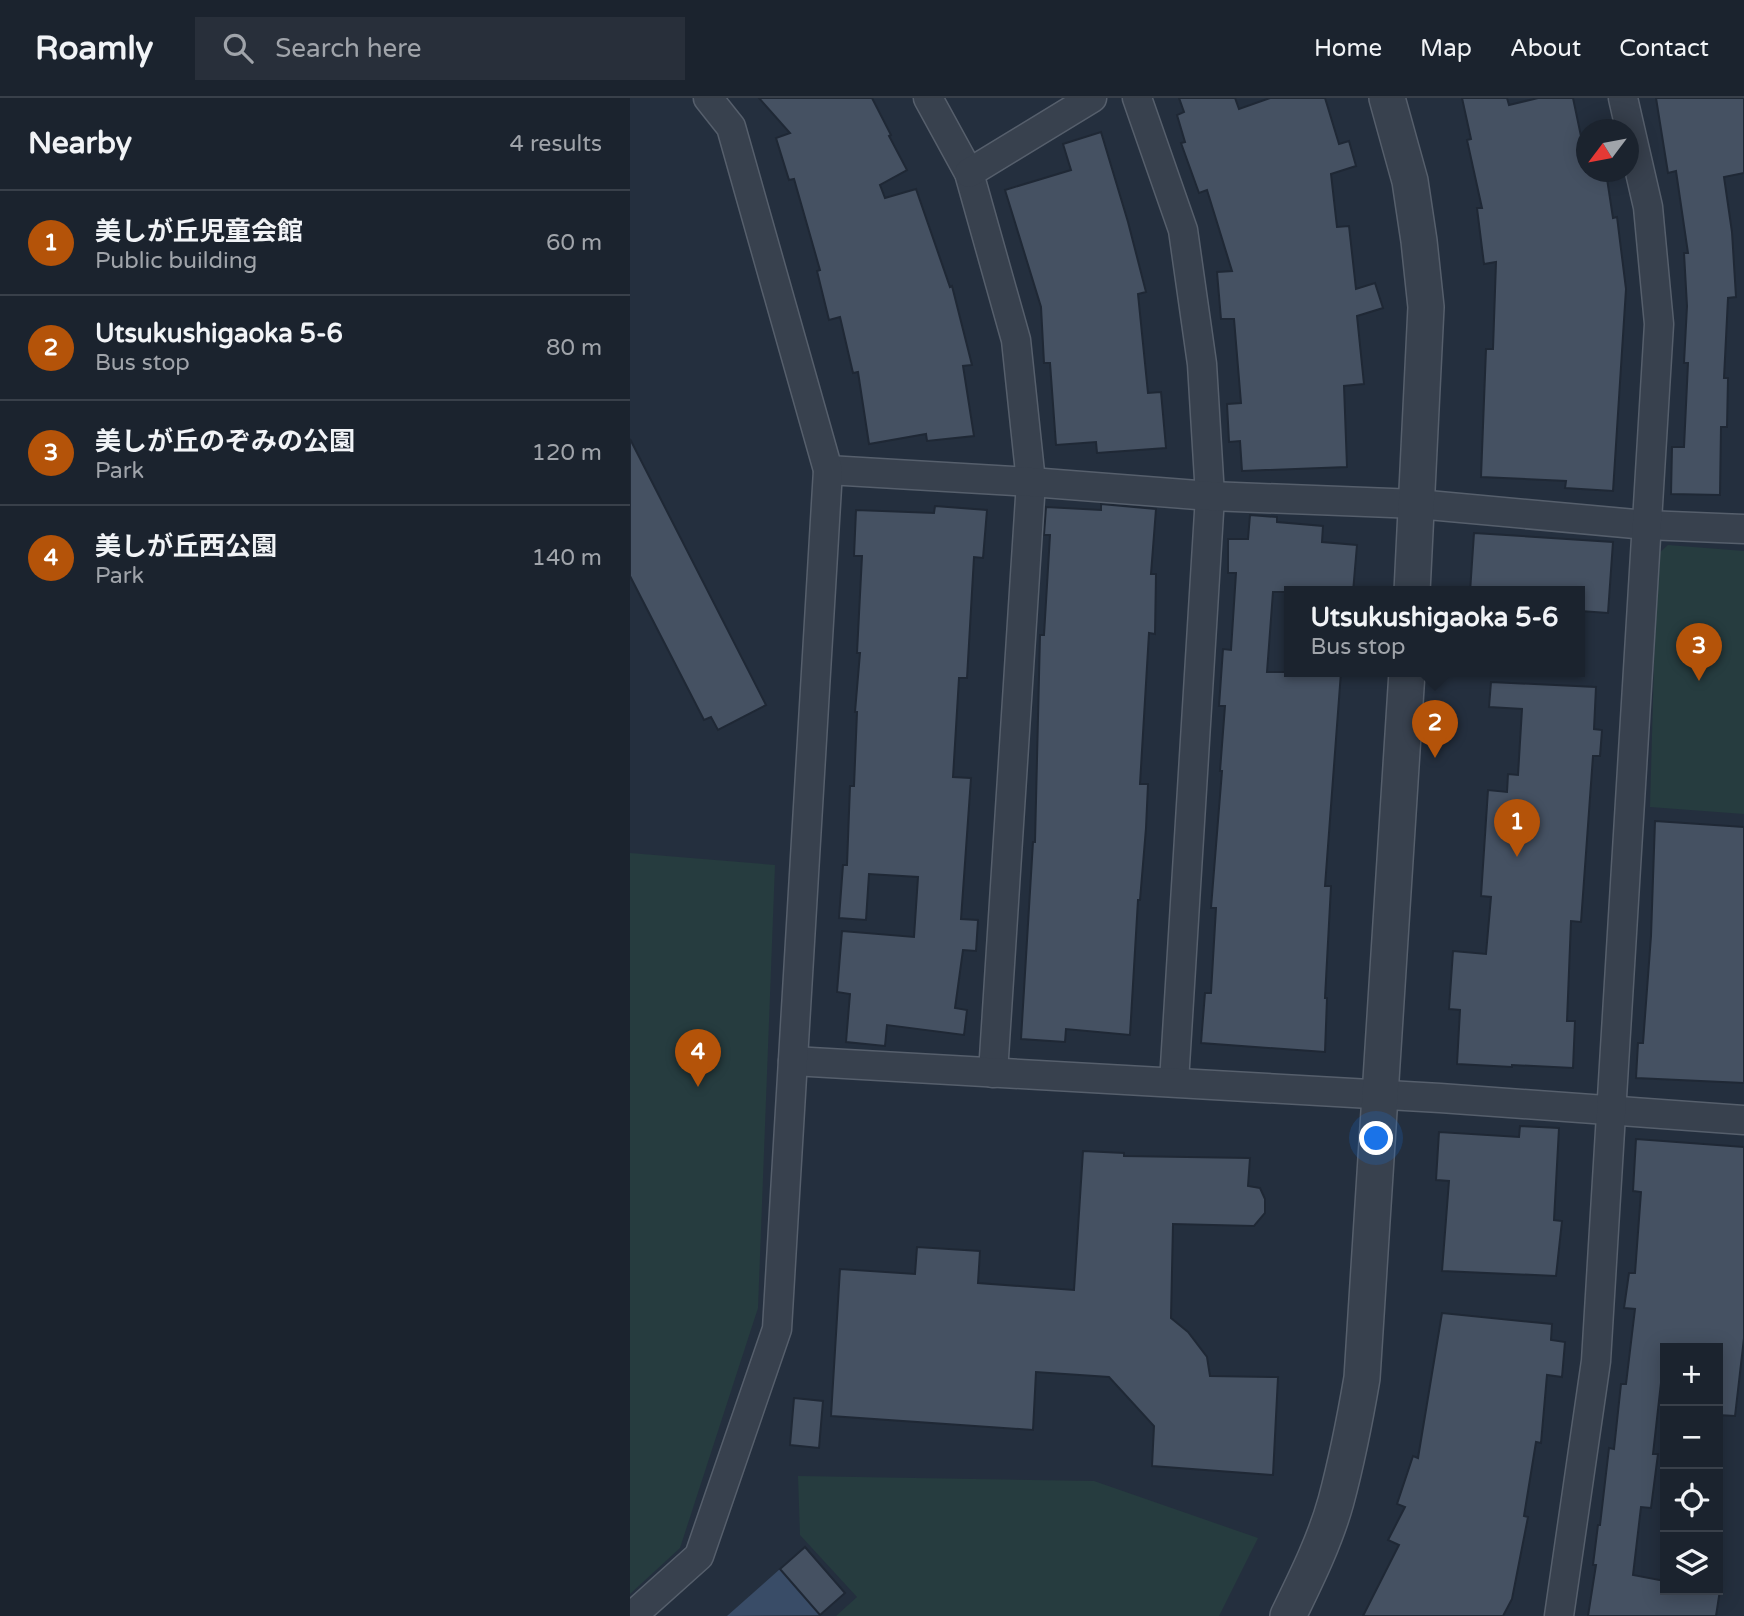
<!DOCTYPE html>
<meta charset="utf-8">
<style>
:root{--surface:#1b232e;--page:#282f3a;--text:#f1f3f6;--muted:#a0a4aa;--line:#39404a;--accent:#b45309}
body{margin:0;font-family:"Varela Round","Noto Sans JP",sans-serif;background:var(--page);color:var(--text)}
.controls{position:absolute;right:21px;bottom:21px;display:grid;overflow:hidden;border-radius:0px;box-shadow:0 4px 18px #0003}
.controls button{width:63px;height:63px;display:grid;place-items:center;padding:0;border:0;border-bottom:2px solid var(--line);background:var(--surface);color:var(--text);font:35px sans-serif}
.compass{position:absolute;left:946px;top:21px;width:63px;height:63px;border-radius:50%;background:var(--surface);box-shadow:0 4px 18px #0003;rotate:238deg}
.you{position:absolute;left:747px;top:1041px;width:24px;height:24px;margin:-18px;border:5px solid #fff;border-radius:50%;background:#1a73e8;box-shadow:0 0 0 10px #1a73e833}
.badge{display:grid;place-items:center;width:46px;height:46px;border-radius:50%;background:var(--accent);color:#fff;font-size:23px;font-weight:700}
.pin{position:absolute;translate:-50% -58px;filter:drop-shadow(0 2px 4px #0008)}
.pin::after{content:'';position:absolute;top:37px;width:24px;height:21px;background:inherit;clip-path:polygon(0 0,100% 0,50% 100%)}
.popup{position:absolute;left:654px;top:488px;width:301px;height:91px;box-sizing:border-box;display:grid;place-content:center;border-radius:0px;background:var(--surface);filter:drop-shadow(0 2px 5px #0005);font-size:23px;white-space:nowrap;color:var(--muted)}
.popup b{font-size:26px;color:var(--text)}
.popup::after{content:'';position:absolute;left:50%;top:100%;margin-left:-14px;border:14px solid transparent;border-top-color:var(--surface)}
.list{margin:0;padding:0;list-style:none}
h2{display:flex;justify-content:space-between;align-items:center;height:91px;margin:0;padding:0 28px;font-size:30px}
h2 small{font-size:23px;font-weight:400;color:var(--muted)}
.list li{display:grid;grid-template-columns:46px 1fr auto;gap:21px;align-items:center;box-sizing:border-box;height:105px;padding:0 28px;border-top:2px solid var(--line)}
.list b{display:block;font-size:26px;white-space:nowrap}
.list p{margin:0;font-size:23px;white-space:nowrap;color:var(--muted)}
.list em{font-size:23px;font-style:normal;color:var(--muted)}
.icon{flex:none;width:38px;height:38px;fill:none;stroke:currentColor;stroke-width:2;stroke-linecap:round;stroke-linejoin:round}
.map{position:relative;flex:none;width:1114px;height:1518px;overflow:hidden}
header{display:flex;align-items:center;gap:42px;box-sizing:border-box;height:98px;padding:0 35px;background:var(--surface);border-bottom:2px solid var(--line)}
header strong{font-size:33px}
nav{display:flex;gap:38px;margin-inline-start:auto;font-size:24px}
.search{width:490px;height:63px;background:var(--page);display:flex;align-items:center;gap:18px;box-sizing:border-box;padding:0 24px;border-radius:0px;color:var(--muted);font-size:26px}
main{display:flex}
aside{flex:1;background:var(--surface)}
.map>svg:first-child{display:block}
</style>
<header>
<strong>Roamly</strong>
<div class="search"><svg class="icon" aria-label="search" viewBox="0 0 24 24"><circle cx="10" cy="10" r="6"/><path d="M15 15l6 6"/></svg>Search here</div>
<nav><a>Home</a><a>Map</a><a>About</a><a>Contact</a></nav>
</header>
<main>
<aside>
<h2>Nearby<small>4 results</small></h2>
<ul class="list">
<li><span class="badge">1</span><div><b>美しが丘児童会館</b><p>Public building</p></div><em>60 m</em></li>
<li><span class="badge">2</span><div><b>Utsukushigaoka 5-6</b><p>Bus stop</p></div><em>80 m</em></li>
<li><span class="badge">3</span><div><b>美しが丘のぞみの公園</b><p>Park</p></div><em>120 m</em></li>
<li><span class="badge">4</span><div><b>美しが丘西公園</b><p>Park</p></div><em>140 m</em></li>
</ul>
</aside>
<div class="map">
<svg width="1114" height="1518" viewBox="0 0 1114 1518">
<rect width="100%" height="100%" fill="#242f3e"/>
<g fill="#263c3f">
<polygon points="1038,447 1114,453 1114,716 1020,709 1027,457"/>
<polygon points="0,755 145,767 128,1210 50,1450 0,1496"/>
<polygon points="168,1378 464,1383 628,1440 589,1518 206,1518 227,1499 170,1437"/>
</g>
<polygon fill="#394c67" points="150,1471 190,1517 97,1518"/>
<g fill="#455162" stroke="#1f2835" stroke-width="2">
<polygon points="129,0 242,0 261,37 259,38 277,72 250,87 255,100 286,91 320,189 322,188 342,267 333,268 344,338 297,343 296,336 239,346 228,274 223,275 210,219 199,222 187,173 190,172 164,81 159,82 146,40 160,35"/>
<polygon points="549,0 605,0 609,11 640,0 695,0 709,46 719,43 726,68 701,76 707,129 719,128 726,191 745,185 753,210 727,218 734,286 714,288 717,369 612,373 610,343 599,344 597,306 611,305 604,221 591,221 587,174 602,173 577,92 569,95 551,45 555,44 547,17 554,14"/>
<polygon points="832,0 877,0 879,7 908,0 943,0 956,62 956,74 976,74 983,120 987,119 996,191 983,393 935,390 936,383 851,379 856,251 863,251 866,164 854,166 847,110 852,110 837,42 841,41"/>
<polygon points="1026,0 1114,0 1114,75 1094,79 1102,134 1106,199 1098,200 1094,280 1098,280 1097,329 1091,329 1090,397 1041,396 1042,349 1054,349 1058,265 1054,265 1057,208 1054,155 1058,155 1046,73 1038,75"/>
<polygon points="471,34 498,124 516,194 508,196 518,295 531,294 536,350 467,355 466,344 426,347 420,265 414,265 411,209 375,92 441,72 433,46"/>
<polygon points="0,341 136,607 88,632 81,619 74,622 0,478"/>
<polygon points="471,406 526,411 521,476 526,476 525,536 519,535 510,686 518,686 516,730 510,802 508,802 500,937 436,931 435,944 391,941 403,744 405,744 410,537 414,537 420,437 414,437 416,409 471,412"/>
<polygon points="305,408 357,412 353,460 344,459 337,580 329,580 323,679 341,680 331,821 348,822 346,853 333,852 325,910 337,912 334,937 257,927 255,948 216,944 220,896 207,894 212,833 284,839 288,779 239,776 236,822 209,820 213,767 217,767 220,688 224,688 227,614 225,614 230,555 227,555 232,458 224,458 226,412 304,415"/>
<polygon points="620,417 647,419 647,424 693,428 692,444 727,447 723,494 643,494 637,574 711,574 695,788 701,788 695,900 697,900 695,954 571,945 575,895 581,895 586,810 581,810 592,673 590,673 595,608 589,608 593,551 601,552 606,475 598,475 598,441 618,441"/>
<polygon points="844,435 983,444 978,515 950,513 950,494 840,494"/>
<polygon points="861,584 966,589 964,631 972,632 970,658 963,658 951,824 941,823 937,923 945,923 943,970 882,967 882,969 827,966 830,912 819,911 823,853 856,856 861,799 851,798 858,692 877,694 878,676 888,677 892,611 859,609"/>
<polygon points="1025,723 1114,729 1114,985 1006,980 1008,945 1013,945 1021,838"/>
<polygon points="890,1028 929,1030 924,1122 932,1123 926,1178 812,1173 819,1083 806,1082 809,1034 889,1039"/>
<polygon points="1006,1041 1114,1049 1114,1240 1105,1318 1088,1317 1088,1250 1035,1250 1035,1285 1031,1285 1023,1356 1028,1356 1021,1410 1011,1409 1003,1477 1035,1483 1035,1492 1090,1492 1086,1518 958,1518 966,1467 963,1467 968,1427 970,1427 979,1350 984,1351 991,1286 996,1286 1005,1211 994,1210 999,1175 1005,1175 1011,1094 1003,1093"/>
<polygon points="453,1053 494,1055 494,1058 620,1060 618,1088 630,1090 635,1101 635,1115 624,1128 543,1126 541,1220 558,1234 577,1259 580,1278 648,1279 643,1377 522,1368 524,1328 479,1279 406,1274 403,1332 201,1318 210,1171 285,1176 287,1149 350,1153 348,1185 444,1192"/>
<polygon points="812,1215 922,1226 921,1242 935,1244 932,1279 917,1277 911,1345 906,1344 894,1418 898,1419 882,1501 873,1518 733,1518 769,1447 758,1442 775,1409 767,1406 783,1358 788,1360"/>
<polygon points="164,1300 193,1303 189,1350 160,1347"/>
<polygon points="175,1449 215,1495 190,1517 150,1471"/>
</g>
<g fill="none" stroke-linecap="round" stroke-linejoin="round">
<g stroke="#565f6c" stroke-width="31">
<g id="minor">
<polyline points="298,0 339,75 386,242 401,384 363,975"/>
<polyline points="507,0 553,132 572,266 580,398 544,984"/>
<polyline points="339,75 462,0"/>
<polyline points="198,372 401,384 580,398 787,406 1016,427 1114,431"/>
<polyline points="163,963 810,1000 1114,1022"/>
<polyline points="2,1518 69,1458 147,1231 198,372 101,29 78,0"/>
<polyline points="929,1518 966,1263 1029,226 1018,109 993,0"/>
</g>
</g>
<g stroke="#565f6c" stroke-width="38">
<g id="tertiary">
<polyline points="757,0 780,83 789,143 796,209 782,494"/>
<path d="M658,1518C676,1481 695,1443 706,1403C717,1362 725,1321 732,1280L777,574"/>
</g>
</g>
<use href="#minor" stroke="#38414e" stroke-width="28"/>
<use href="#tertiary" stroke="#38414e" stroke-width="35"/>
</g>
</svg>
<div class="controls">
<button>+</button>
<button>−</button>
<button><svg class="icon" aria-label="locate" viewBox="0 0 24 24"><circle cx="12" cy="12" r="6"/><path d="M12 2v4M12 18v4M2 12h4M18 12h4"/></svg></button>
<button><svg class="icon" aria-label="layers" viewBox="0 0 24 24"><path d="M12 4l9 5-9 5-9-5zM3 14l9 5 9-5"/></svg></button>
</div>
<svg class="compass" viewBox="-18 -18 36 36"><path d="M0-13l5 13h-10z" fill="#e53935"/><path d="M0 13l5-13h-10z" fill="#a0a4aa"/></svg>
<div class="you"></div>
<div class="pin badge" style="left:887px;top:759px">1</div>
<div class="pin badge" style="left:805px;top:660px">2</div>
<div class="popup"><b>Utsukushigaoka 5-6</b>Bus stop</div>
<div class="pin badge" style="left:1069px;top:583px">3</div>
<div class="pin badge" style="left:68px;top:989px">4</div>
</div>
</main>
